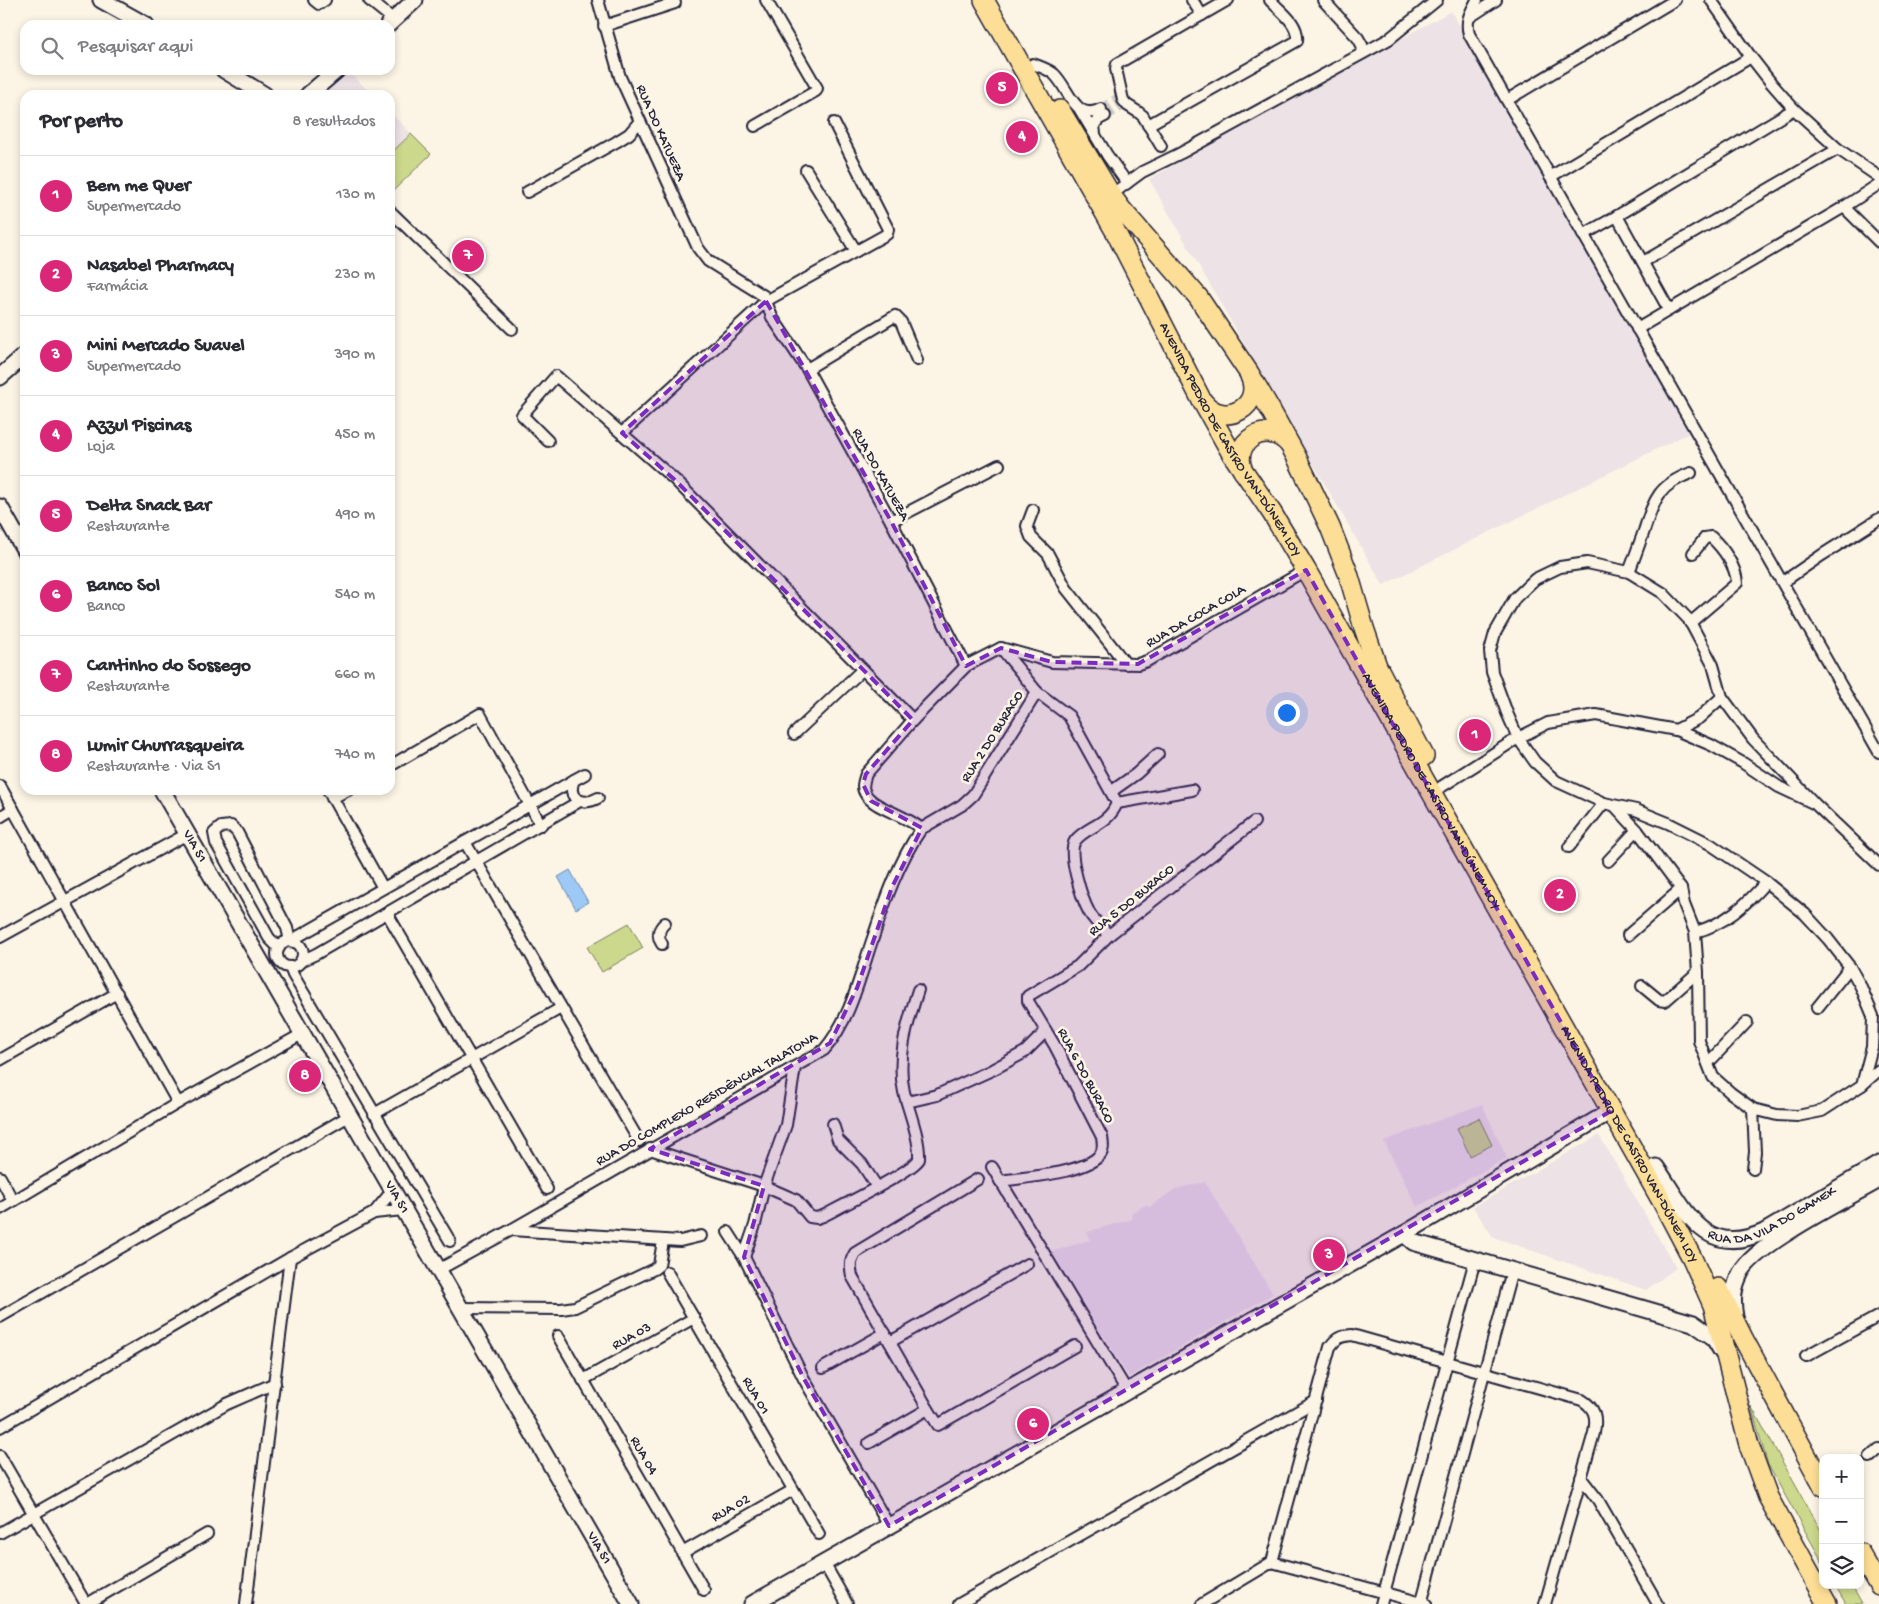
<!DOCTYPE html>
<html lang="pt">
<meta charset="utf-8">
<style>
:root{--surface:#fff;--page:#f2f2f3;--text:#2b2b33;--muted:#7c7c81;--line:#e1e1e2;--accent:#db2777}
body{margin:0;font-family:"Gochi Hand",sans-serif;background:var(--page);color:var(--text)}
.controls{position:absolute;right:15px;bottom:15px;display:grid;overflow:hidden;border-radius:10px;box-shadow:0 2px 8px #0003}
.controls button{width:45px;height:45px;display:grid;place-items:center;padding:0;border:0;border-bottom:1px solid var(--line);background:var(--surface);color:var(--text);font:25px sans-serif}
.you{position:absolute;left:1286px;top:712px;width:18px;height:18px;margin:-12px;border:4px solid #fff;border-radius:50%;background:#1a73e8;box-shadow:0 0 0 8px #1a73e833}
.badge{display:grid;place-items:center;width:32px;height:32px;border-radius:50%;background:var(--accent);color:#fff;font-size:16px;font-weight:700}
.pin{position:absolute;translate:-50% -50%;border:2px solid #fff;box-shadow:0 1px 5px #0006}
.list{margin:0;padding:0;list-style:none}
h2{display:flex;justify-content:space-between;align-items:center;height:65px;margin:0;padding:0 20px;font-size:21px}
h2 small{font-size:16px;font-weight:400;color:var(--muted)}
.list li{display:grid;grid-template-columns:32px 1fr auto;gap:15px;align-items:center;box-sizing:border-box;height:80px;padding:0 20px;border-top:1px solid var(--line)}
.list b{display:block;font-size:19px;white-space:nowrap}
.list p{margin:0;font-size:16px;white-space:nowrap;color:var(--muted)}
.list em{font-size:16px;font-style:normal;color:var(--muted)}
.icon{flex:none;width:28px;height:28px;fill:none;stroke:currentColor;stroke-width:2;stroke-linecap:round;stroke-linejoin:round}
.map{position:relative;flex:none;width:1879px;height:1604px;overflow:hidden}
.search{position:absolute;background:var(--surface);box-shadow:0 2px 8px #0003;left:20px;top:20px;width:375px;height:55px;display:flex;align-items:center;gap:12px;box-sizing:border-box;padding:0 18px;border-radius:15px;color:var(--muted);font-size:19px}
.panel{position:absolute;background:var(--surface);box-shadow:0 2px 8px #0003;left:20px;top:90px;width:375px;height:705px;border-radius:15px}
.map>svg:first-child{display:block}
</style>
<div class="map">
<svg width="1879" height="1604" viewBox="0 0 1879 1604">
<rect width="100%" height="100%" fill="#fcf5e5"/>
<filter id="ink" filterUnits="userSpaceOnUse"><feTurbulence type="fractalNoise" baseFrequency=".02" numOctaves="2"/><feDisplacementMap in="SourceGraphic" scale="10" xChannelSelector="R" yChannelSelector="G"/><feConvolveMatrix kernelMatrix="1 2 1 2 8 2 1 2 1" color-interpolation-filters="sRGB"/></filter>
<g filter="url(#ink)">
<g fill="#ede2e5">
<polygon points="1451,11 1689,433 1383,585 1149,179"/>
<polygon points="347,70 373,95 320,95"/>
<polygon points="390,112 431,154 390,194"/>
<polygon points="1482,1104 1507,1158 1417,1207 1384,1141"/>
<polygon points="1599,1135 1676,1268 1646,1290 1493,1237 1473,1207"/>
<polygon points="1205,1182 1273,1294 1129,1377 1050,1252 1090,1240 1087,1232 1132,1219 1131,1213 1145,1205 1150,1207 1175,1189"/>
</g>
<g fill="#ccd88b" stroke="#777d63">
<polygon points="411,134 431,154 391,193 390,154"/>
<polygon points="629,923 643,948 602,972 587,947"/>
<polygon points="1479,1118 1492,1145 1470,1156 1457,1128"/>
<polygon points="1751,1406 1823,1534 1823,1563 1768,1465"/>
<polygon points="1835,1585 1851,1585 1862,1604 1846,1604"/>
</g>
<polygon fill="#9dc9f7" stroke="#6c86ac" points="570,870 588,902 576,909 558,877"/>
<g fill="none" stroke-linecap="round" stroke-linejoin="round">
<g stroke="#d0cbc3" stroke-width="10" stroke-dasharray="10 5" stroke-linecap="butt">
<polyline points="1101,109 1117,99"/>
<polyline points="1105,116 1122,106"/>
</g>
<g stroke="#22223b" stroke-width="14">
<g id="street">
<polyline points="314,0 319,4 325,0"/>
<polyline points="369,0 394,20"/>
<polyline points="598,0 620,77 698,248 708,261 764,296 772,317 807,369 891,521 966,666"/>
<polyline points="1192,0 1202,15"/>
<polyline points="1323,0 1358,38 1362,45 1363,53"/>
<path d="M1477,0C1471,12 1465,20 1469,34L1879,752"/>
<polyline points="1711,0 1751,57 1772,84 1794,109 1838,149 1879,177"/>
<polyline points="1470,17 1496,0"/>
<polyline points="604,26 675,3"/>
<path d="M1033,64C1041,67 1048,69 1054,74C1069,88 1075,123 1101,109"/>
<polyline points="1507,100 1675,0"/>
<polyline points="1080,110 1107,155 1127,183"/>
<path d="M1148,125L1297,41C1299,23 1281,12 1270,0"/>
<polyline points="755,126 816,91 817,88 766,0"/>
<polyline points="1095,134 1094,125 1099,119 1105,116"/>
<polyline points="1161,146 1143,116 1138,112 1127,105 1123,100 1116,69 1117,64 1228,0"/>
<polyline points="806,170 856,251"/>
<polyline points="1550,177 1751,57"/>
<polyline points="527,192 616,142 629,134 640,121"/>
<polyline points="1111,195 1142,172 1181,153 1389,39 1437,0"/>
<polyline points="1844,207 1879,242"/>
<polyline points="390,211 512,329"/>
<polyline points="1617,216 1669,310"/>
<polyline points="1583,235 1617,216 1794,109"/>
<polyline points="1643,262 1838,149"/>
<polyline points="1637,329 1844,207 1879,184"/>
<polyline points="807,369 895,316 901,322 917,360"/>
<polyline points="622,433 766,301 887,234 888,229 834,123"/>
<polyline points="548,441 522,415 556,376 675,480 913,720"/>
<polyline points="1033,510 1027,526 1031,537 1048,554 1066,588 1126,664"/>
<polyline points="891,521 999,465"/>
<path d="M1629,572C1634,559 1639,545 1644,531C1654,500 1658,485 1691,473"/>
<polyline points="1783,582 1822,555 1879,519"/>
<path d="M1690,623L1737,583C1736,566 1723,548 1711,537L1705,538L1693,553"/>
<path d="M1001,648L1037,692L1069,716L1117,803C1108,826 1086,826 1075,841C1067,853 1082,899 1089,912C1094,921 1102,928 1109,935"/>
<polyline points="1676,730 1699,718 1722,697"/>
<polyline points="794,734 862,670"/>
<polyline points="390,766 480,714 541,825"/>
<path d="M585,774L574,780C566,798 582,807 598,798"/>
<polyline points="0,786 178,1103"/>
<polyline points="1441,787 1518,738 1548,723 1596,715 1676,730 1711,745 1743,763 1779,787 1813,803"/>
<polyline points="328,790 383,888"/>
<polyline points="1112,791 1136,774 1158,754"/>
<polyline points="332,798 348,790"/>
<polyline points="1117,803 1192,790"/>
<polyline points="1615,806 1637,830 1681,889 1684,904 1695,932 1698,972 1699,1041 1713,1077 1731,1093 1753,1109 1777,1115 1797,1116 1822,1111 1862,1085 1879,1070"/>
<polyline points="0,817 13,809"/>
<polyline points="921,829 962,805 973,795 1037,692"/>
<polyline points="465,842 639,1141"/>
<polyline points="1569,847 1604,803"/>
<polyline points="1608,861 1637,830"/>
<polyline points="387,913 547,1189"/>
<path d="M1695,932C1725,924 1746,905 1766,882"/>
<polyline points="1628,935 1681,889"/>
<polyline points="0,937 187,834"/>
<circle cx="290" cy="954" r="13"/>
<polyline points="293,942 299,936 574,780"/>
<path d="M662,944C657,936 658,929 665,923"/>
<polyline points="279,948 269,938 216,843 214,833 221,827 231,826 237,832 287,928 290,941"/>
<polyline points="301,961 316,954 580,801"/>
<polyline points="290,967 293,975 450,1241"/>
<polyline points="1642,986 1659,1000 1665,1001 1698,972"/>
<polyline points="1817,1008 1850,967"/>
<polyline points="0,1060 117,993"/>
<polyline points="1708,1063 1747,1022"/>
<polyline points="1862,1085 1872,1047 1873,1016 1861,987 1850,967 1828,939 1805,914 1766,882 1710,844 1668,823 1636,810 1604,803 1556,781 1535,762 1518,738 1507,713 1492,672 1490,651 1495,633 1515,598 1535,579 1560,567 1587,563 1629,572 1663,593 1689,620 1713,665 1722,697 1753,739 1815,804 1879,865"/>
<polyline points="907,1102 937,1095 992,1070 1025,1052 1046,1031"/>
<polyline points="374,1114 561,1008"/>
<polyline points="833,1124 838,1140 862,1164 877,1187"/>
<path d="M650,1149L764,1186L796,1200L810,1217L817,1218L823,1216C840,1207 913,1171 919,1159C920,1138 909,1112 904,1092C896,1057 908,1022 918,990"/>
<polyline points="992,1167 1127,1391"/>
<polyline points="1753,1169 1755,1152 1753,1109"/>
<polyline points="0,1177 13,1201"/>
<path d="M978,1179L855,1253C850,1261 850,1266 852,1276L928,1409L938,1425L1075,1346"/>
<path d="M1000,1181C1025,1177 1083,1174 1100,1155C1104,1150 1103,1143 1102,1137L1055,1046L1028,1001V996L1078,966L1109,935L1254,822"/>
<polyline points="0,1209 178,1103 302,1034"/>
<polyline points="374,1213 403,1210"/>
<polyline points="511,1230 680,1241 701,1236"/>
<polyline points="728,1232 744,1257 804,1379 889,1526"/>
<polyline points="744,1257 755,1225 764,1186 786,1125 795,1067"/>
<path d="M438,1270L511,1230L824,1050C851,1019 860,975 873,938C885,901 899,861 921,829C907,815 872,808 865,793C861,787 864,780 866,774L913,720L966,666L1001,648L1052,662L1138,664L1147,661L1306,570"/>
<polyline points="667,1272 819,1534"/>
<polyline points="460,1308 561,1309 575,1307 654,1269 659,1265 663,1241"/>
<polyline points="0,1317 349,1116"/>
<polyline points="558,1336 704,1590"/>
<polyline points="890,1342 1027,1264"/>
<polyline points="1806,1356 1879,1316"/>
<polyline points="823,1368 885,1333"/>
<polyline points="583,1380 694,1318"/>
<polyline points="0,1427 290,1258 374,1213 392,1191"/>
<polyline points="869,1443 928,1409"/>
<polyline points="0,1456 86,1604"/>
<polyline points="1870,1457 1879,1449"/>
<polyline points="1581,1478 1598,1500 1658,1604"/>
<polyline points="0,1533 227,1404 275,1383"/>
<polyline points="682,1553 793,1490"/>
<polyline points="1272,1562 1426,1604"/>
<polyline points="824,1563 847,1604"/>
<polyline points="87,1604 207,1534"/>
<polyline points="246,1604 290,1258"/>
<polyline points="959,1604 1316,1401"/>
<path d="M1202,1604L1272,1562L1330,1347C1336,1338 1341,1336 1352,1335L1582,1400C1595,1408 1597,1417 1594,1433L1545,1604"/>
<polyline points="1381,1604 1475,1260"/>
<polyline points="1421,1604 1512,1271"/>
</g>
</g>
<g stroke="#22223b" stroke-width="19">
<g id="secondary">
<polyline points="101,0 146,25"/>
<polyline points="388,25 415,0"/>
<polyline points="224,70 265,95"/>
<polyline points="308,95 337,70"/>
<polyline points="0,377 25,355"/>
<polyline points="0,507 25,551"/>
<path id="s1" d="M162,790L631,1604"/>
<path id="s2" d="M1656,1167C1686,1210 1703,1259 1764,1232L1879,1164"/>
<polyline points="1404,1234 1413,1242 1693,1323 1713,1337 1722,1352"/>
<path d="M1735,1317C1732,1300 1733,1287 1741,1272C1756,1244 1848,1198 1879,1180"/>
<polyline points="752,1604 1404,1234 1611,1111"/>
</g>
</g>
<g stroke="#22223b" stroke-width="22">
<g id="highway">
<path id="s3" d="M984,0L1114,229L1202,401L1232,454L1272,513L1306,570L1663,1203L1692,1258L1713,1305L1749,1445L1768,1497L1827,1604"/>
<polyline points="1060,110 1111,195 1122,210 1198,297 1249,373 1270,409 1296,456 1330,527 1348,573 1364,628 1377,666 1424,756"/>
<path d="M1204,403C1225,428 1264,406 1250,376"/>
<path d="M1243,471C1230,441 1267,419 1289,444"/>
<polyline points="1718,1288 1743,1338 1823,1486"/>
<polyline points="1860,1553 1879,1586"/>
</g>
</g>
<use href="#street" stroke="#fcf5e5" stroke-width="10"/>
<use href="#secondary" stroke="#fcf5e5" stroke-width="15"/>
<use href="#highway" stroke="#fdde96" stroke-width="19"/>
</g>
</g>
<path fill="#7b2cbf" fill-opacity="0.2" stroke="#7b2cbf" stroke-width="4" stroke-dasharray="10 6" stroke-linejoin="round" d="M766,301L891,521L966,666L1001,648L1052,662L1138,664L1306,570L1611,1111L889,1526L804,1379L744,1257L764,1186L650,1149L830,1043L857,988L892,887L922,828L871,801L863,784L866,774L913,720L675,480L622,433Z"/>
<g text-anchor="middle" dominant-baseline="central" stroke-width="5" stroke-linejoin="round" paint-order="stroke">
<g font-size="14" fill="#22223b" stroke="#fcf5e5">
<text transform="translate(660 133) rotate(66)">RUA DO KATUEZA</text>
<text stroke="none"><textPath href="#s3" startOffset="504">AVENIDA PEDRO DE CASTRO VAN-DÚNEM LOY</textPath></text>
<text transform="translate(880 475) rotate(61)">RUA DO KATUEZA</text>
<text transform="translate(1196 617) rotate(-30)">RUA DA COCA COLA</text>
<text transform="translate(993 737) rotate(-58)">RUA 2 DO BURACO</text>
<text stroke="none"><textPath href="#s3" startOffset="909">AVENIDA PEDRO DE CASTRO VAN-DÚNEM LOY</textPath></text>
<text stroke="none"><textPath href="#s1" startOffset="65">VIA S1</textPath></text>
<text transform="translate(1132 901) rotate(-39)">RUA 5 DO BURACO</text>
<text transform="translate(1085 1076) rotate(62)">RUA 6 DO BURACO</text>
<text transform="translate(707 1100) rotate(-30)">RUA DO COMPLEXO RESIDÊNCIAL TALATONA</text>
<text stroke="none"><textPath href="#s3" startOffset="1314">AVENIDA PEDRO DE CASTRO VAN-DÚNEM LOY</textPath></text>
<text stroke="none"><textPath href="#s1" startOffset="470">VIA S1</textPath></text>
<text stroke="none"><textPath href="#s2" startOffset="155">RUA DA VILA DO GAMEK</textPath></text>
<text transform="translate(632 1337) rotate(-29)">RUA 03</text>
<text transform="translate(755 1396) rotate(60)">RUA 01</text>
<text transform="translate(643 1456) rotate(60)">RUA 04</text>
<text transform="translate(731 1509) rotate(-30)">RUA 02</text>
<text stroke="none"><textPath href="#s1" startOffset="875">VIA S1</textPath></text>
</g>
</g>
</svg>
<div class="controls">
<button>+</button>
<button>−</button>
<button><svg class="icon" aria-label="layers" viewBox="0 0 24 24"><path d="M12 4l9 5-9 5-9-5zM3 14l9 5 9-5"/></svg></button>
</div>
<div class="you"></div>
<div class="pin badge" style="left:1475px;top:735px">1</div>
<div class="pin badge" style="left:1560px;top:895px">2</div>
<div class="pin badge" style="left:1329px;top:1255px">3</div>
<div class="pin badge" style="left:1022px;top:137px">4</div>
<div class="pin badge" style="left:1002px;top:88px">5</div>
<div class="pin badge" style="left:1033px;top:1424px">6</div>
<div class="pin badge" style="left:468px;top:256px">7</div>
<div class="pin badge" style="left:305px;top:1076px">8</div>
<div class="search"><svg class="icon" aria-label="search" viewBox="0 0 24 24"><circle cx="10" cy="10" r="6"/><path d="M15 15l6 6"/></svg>Pesquisar aqui</div>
<section class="panel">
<h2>Por perto<small>8 resultados</small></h2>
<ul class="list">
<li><span class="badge">1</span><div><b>Bem me Quer</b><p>Supermercado</p></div><em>130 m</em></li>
<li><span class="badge">2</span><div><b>Nasabel Pharmacy</b><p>Farmácia</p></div><em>230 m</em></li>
<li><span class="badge">3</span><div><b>Mini Mercado Suavel</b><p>Supermercado</p></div><em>390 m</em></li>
<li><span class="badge">4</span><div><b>Azzul Piscinas</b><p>Loja</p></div><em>450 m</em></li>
<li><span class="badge">5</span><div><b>Delta Snack Bar</b><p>Restaurante</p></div><em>490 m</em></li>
<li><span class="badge">6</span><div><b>Banco Sol</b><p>Banco</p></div><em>540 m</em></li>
<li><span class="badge">7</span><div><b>Cantinho do Sossego</b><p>Restaurante</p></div><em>660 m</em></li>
<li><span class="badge">8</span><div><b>Lumir Churrasqueira</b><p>Restaurante · Via S1</p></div><em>740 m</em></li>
</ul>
</section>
</div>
